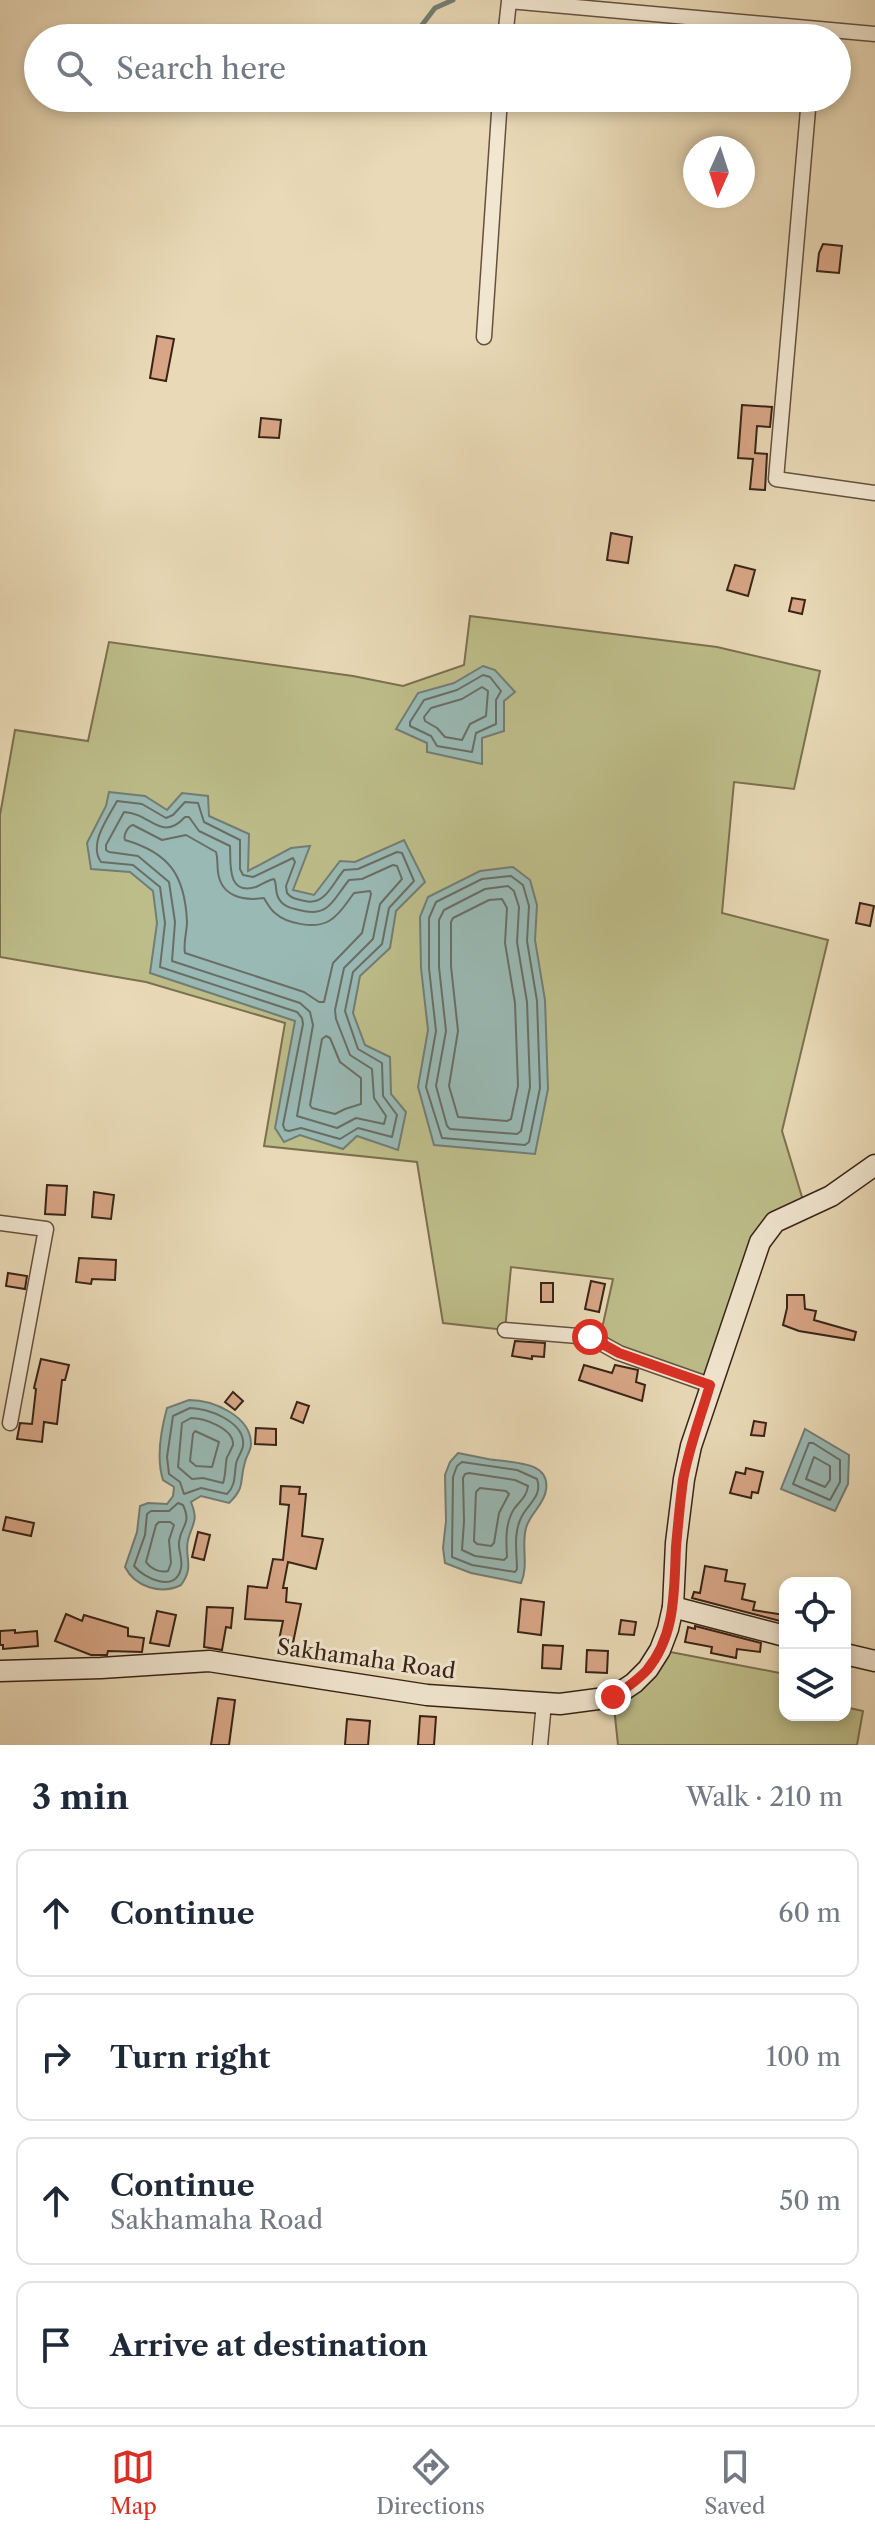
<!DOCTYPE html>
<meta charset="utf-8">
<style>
:root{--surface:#fff;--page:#f6f6f7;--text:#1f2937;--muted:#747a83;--line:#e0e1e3;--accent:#d93025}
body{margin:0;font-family:"Libre Caslon Text",serif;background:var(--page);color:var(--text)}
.controls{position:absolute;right:24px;bottom:24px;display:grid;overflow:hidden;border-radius:16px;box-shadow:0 4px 12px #0003}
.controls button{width:72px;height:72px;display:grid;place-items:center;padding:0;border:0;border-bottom:2px solid var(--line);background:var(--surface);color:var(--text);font:40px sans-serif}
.compass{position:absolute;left:683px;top:136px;width:72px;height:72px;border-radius:50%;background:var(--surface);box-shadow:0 4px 12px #0003;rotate:183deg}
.stop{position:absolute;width:24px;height:24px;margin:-18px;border:6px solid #d93025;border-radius:50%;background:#fff}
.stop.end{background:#d93025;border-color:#fff;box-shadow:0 2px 8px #0008}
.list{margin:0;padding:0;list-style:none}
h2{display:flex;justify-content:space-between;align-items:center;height:104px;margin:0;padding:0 32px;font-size:34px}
h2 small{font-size:26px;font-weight:400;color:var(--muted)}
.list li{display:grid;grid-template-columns:52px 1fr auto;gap:24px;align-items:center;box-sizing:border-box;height:128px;margin:0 16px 16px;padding:0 16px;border:2px solid var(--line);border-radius:16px}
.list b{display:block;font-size:30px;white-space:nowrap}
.list p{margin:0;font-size:26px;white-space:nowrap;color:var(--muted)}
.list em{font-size:26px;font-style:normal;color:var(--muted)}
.icon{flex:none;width:44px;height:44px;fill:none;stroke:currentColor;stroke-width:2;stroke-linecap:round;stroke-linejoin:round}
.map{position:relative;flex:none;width:875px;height:1745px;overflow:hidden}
.search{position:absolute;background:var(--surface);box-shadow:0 4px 12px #0003;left:24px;right:24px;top:24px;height:88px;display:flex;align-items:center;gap:20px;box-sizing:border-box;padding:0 28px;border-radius:44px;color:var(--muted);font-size:30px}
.sheet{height:680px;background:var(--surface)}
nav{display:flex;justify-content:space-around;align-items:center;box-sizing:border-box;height:112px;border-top:2px solid var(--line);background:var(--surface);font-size:22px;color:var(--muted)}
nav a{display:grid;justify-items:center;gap:4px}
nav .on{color:var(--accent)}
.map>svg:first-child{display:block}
</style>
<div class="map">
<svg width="875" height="1745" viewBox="0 0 875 1745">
<rect width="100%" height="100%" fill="#e9d9b6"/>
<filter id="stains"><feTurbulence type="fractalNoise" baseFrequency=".0025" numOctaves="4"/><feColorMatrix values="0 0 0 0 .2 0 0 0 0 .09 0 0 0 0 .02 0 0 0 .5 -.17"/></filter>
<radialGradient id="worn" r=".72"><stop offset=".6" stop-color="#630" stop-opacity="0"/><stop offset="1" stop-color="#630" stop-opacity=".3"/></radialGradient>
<g fill="#bdbd89" stroke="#7b7050" stroke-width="2">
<polygon points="470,616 717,647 820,671 794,789 734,782 722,913 828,940 782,1131 805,1207 775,1222 710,1385 599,1342 613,1279 511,1267 505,1330 443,1323 417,1162 264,1146 285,1023 146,982 0,957 0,815 15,730 88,741 109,642 353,676 403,686 464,665"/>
<polygon points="660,1650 785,1674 785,1715 845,1715 845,1707 863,1711 857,1745 618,1745 613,1697"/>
</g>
<g fill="#99b9b4" stroke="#737d75" stroke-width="2">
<polygon points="483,666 495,670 515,692 504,701 504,731 482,738 482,764 427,752 427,743 396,729 418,693 454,683"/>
<polygon points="109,792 145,796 167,810 182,793 208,796 209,816 249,834 248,871 291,848 310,846 293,890 314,895 340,861 355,862 404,840 425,882 396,911 390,948 360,976 353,1013 365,1045 390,1057 391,1094 406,1112 398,1150 357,1136 343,1149 300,1135 284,1142 275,1128 295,1021 150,973 157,923 153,891 130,872 91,869 87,843 106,806"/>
<polygon points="513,867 530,880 537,905 535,940 545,1000 548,1089 535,1154 434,1145 418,1087 428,1030 421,968 420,917 428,897 480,871"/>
<path d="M189,1400C213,1400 251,1416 251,1444C251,1451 246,1456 245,1462C239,1481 246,1487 229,1503L201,1496L191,1502C199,1522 192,1523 188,1540C184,1558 195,1566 181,1585C161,1595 135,1587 125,1567L137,1532L140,1506L148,1503L167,1504L173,1496L174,1487L163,1480C156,1458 161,1430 167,1408Z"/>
<polygon points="805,1429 849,1455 848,1484 835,1511 781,1489"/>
<path d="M458,1453C468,1455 478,1457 488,1459C507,1463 551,1459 546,1490C544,1505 530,1513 526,1528C521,1546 529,1565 521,1583L471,1573L445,1563L443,1548L446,1521L445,1475L450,1462Z"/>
</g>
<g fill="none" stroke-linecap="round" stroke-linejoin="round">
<g stroke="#696e66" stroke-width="2">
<polygon points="483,675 490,677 501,691 496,700 496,724 476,733 472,752 437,746 431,736 410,726 410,722 424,700 457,690"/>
<polygon points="482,687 488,691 486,716 470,724 462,740 445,737 437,728 425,721 424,717 431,708 462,699"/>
<path d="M117,801L142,804L166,818L173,815L185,802L198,803L204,822L240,840V869L243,875L253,877L293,858L295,862L286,886L287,893C292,899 296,899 305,901C325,906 332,884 344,870L358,869L397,852L402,853L414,881L389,908L382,944L353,972L345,1011L358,1049L382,1063L383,1096L397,1115L392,1137L358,1128L340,1139L301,1128L289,1131L285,1130L283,1125L303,1024L302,1018L297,1012L160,967L165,923L160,887L133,865L101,862C88,844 108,818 117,801Z"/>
<path d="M124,812C151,813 161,843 185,817H189L199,831L230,846C231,862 226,896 256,887C263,884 268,880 274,879C277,884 275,891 278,897C282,906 290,908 299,910C329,918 332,901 349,880L362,879L393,865L397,866L402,879L380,904L373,939L344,968L335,1010L336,1019L350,1055L372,1069L374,1098L386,1116L384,1124L356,1118L337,1128L297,1116L313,1025L310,1012L300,1003L172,961L175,922L169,882L138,856L109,852L106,850V845Z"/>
<path d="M133,825L162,840L186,835L216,852C218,859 217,865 218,872C221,897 244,901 264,898C267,903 270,909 275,913C287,924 315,929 329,921C340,915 347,902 354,893L370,891L371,894L362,933L333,963L324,1002H319L304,992L185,953C183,943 187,932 187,922C185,876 170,853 125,840C123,835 128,826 133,825Z"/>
<polygon points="511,876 523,885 529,906 527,941 537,1001 540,1088 529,1142 525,1145 442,1138 426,1087 436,1031 429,968 429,918 436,902 482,879"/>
<polygon points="508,886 514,891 519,907 517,942 527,1002 530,1087 521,1131 517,1134 450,1129 447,1126 436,1086 446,1031 439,967 439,920 444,910 485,889"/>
<polygon points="502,899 507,908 505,943 515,1003 518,1086 511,1119 507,1121 458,1117 449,1086 458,1031 451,966 451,922 453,918 489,900"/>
<polygon points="326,1036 330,1038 340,1062 361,1078 361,1104 345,1109 335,1114 312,1108 310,1105 322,1039"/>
<path d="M190,1408C208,1408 246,1422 243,1446C242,1452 237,1458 236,1464C234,1476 236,1485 227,1494L201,1488L184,1494L180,1482L169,1474L167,1457L173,1416Z"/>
<path d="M191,1418C203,1418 234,1428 233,1445C233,1445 228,1456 227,1457C225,1465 226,1475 223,1483L203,1478L192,1479L178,1467L182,1423Z"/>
<polygon points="195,1431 219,1442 212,1467 196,1466 190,1461 193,1434"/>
<polygon points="809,1443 813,1443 840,1460 840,1482 830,1500 793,1484"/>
<polygon points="814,1457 830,1466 830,1480 825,1487 806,1479"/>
<path d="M462,1462L517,1470L537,1479C543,1497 527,1504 521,1518C513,1534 517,1553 517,1569L515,1572L472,1565L452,1557L453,1477L457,1466Z"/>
<path d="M469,1473L515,1480L528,1486C527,1496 520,1501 514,1509C505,1523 506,1541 507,1557L504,1560L475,1556L462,1550L464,1522L463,1478L465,1474Z"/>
<polygon points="480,1488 506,1491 509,1494 499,1513 494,1543 491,1546 477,1544 474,1541 476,1492"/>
<path d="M178,1503L183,1505C192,1525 181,1524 179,1542C178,1550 183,1559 181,1568C176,1594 144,1578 134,1566L145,1535L147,1514L151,1511H169Z"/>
<path d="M159,1522H170L174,1525L169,1540L171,1563L168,1571C160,1573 151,1569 146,1562L156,1525Z"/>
</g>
<polyline stroke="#737d75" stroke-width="5" points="412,38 435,8 453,0"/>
</g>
<g fill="#d8a686" stroke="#392417" stroke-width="2">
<polygon points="823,244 842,246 839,273 817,271 819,253"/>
<polygon points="157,336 174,339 166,381 150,378"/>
<polygon points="742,405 772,407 770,427 757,426 755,453 767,454 765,490 750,489 753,459 738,458"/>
<polygon points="261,418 281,420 279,438 259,437"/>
<polygon points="611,533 632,537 628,563 607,560"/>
<polygon points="735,565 755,570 748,596 727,590"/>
<polygon points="792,598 805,600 802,614 789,611"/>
<polygon points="860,903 874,906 870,926 856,923"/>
<polygon points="47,1185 67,1186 65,1215 45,1214"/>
<polygon points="94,1192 114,1195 111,1219 92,1217"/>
<polygon points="79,1258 116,1260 115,1280 92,1279 91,1284 76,1282"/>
<polygon points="8,1273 27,1276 25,1289 6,1286"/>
<polygon points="591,1281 605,1284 599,1312 585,1309"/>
<rect x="541" y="1283" width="12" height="19"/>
<polygon points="787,1295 804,1295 805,1309 816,1311 814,1320 856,1332 854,1340 799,1331 783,1325 787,1308"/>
<polygon points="515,1341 545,1343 544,1357 532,1356 532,1359 512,1356"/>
<polygon points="41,1359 69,1365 65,1380 62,1380 57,1424 44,1422 42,1442 17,1439 20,1423 32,1424 36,1389 34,1388"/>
<polygon points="584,1365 612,1373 615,1365 638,1370 636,1382 645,1385 642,1401 579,1380"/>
<polygon points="233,1392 243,1401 235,1410 225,1402"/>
<polygon points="297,1402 309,1406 303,1423 291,1418"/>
<polygon points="754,1421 766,1423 764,1436 751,1435"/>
<polygon points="256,1428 276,1429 276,1445 255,1444"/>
<polygon points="746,1468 763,1472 758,1493 752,1492 751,1498 730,1493 736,1472 745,1474"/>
<polygon points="281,1486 300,1487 299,1494 306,1494 302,1536 323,1539 316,1569 288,1562 283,1588 287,1588 286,1602 301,1604 293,1643 279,1640 283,1621 245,1619 248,1586 267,1588 273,1559 283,1560 289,1505 280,1504"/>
<polygon points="6,1517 34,1523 31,1536 3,1530"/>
<polygon points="198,1532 210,1535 204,1560 192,1557"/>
<polygon points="705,1566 727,1570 725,1581 745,1584 742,1599 755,1602 753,1610 785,1615 784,1622 692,1598 694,1592 700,1593"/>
<polygon points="521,1599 544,1602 541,1635 518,1632"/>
<polygon points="207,1607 233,1608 231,1628 226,1627 222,1650 204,1647"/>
<polygon points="157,1611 176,1615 169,1646 150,1643"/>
<polygon points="66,1614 82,1621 84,1615 128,1628 128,1636 144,1638 142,1652 108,1651 107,1655 91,1655 55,1641"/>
<polygon points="621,1620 636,1622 634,1635 619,1634"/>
<polygon points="695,1626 761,1643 760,1652 737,1649 736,1658 711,1653 712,1647 685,1642 688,1627 695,1629"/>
<polygon points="15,1630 15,1633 37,1631 38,1646 3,1649 3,1645 0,1645 0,1631"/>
<polygon points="543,1645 563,1646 561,1669 542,1668"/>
<polygon points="587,1650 608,1651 607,1673 586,1672"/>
<polygon points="218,1698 235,1700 229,1745 211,1745"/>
<polygon points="420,1716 436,1717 434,1745 418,1745"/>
<polygon points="347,1719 370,1721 368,1745 345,1745"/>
</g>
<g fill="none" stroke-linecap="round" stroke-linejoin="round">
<g stroke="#65513f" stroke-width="17">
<g id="street">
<polyline points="505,38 509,1 875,34"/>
<polyline points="809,98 776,479 875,493"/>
<polyline points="484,337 500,98"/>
<polyline points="0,1223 46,1229 10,1423"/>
<polyline points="505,1330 590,1337 619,1353 710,1385"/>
<polyline points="540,1745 544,1703"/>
</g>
</g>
<g stroke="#392417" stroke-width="23">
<g id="secondary">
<polyline points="673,1607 785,1636"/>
<polyline points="845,1654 875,1661"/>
<polyline points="0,1671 101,1668 209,1661 427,1695 560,1704 613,1697 634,1683 648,1669 660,1650 668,1629 673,1607 676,1543 684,1479 691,1446 760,1242 775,1222 831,1196 875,1165"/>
</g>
</g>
<use href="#street" stroke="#f1e6d0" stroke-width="14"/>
<use href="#secondary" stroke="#f1e6d0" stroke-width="20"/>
</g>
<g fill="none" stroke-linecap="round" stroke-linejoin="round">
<path stroke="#d93025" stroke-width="10" d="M590,1337L619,1353L710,1385C701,1416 689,1447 683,1480C680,1502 678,1525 676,1547C674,1590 676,1635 647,1670C637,1681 625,1689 613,1697"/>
</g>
<g text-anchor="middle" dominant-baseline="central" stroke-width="6" stroke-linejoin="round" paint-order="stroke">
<g font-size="22" fill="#392417" stroke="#f1e6d0">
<text transform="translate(366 1659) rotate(8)">Sakhamaha Road</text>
</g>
</g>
<rect width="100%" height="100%" filter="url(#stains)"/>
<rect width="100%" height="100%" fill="url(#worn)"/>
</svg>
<div class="controls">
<button><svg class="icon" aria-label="locate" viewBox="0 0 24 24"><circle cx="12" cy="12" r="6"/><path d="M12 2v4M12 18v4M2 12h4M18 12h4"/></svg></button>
<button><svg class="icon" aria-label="layers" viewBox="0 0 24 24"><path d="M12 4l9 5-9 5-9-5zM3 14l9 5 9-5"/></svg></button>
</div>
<svg class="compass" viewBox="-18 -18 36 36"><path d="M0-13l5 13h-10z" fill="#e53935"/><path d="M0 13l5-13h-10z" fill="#747a83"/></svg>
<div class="stop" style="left:590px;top:1337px"></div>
<div class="stop end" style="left:613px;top:1697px"></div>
<div class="search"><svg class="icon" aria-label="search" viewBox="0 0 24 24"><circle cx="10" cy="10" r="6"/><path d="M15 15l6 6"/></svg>Search here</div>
</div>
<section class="sheet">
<h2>3 min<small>Walk · 210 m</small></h2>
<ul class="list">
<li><svg class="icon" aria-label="ahead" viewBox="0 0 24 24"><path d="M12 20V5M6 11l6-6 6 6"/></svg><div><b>Continue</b></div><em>60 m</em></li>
<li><svg class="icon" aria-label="right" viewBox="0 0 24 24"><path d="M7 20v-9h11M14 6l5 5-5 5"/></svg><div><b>Turn right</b></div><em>100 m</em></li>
<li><svg class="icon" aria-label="ahead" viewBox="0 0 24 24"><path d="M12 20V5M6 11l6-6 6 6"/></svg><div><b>Continue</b><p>Sakhamaha Road</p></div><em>50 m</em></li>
<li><svg class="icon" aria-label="arrive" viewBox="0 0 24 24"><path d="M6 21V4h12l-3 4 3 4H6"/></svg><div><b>Arrive at destination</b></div></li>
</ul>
</section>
<nav>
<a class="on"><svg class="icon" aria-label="map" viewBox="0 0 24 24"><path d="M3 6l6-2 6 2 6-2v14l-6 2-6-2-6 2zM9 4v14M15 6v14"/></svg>Map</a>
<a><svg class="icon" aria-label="directions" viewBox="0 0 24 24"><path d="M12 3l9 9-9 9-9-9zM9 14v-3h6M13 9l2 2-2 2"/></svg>Directions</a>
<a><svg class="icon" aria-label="saved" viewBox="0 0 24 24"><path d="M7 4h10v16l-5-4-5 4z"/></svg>Saved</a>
</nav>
